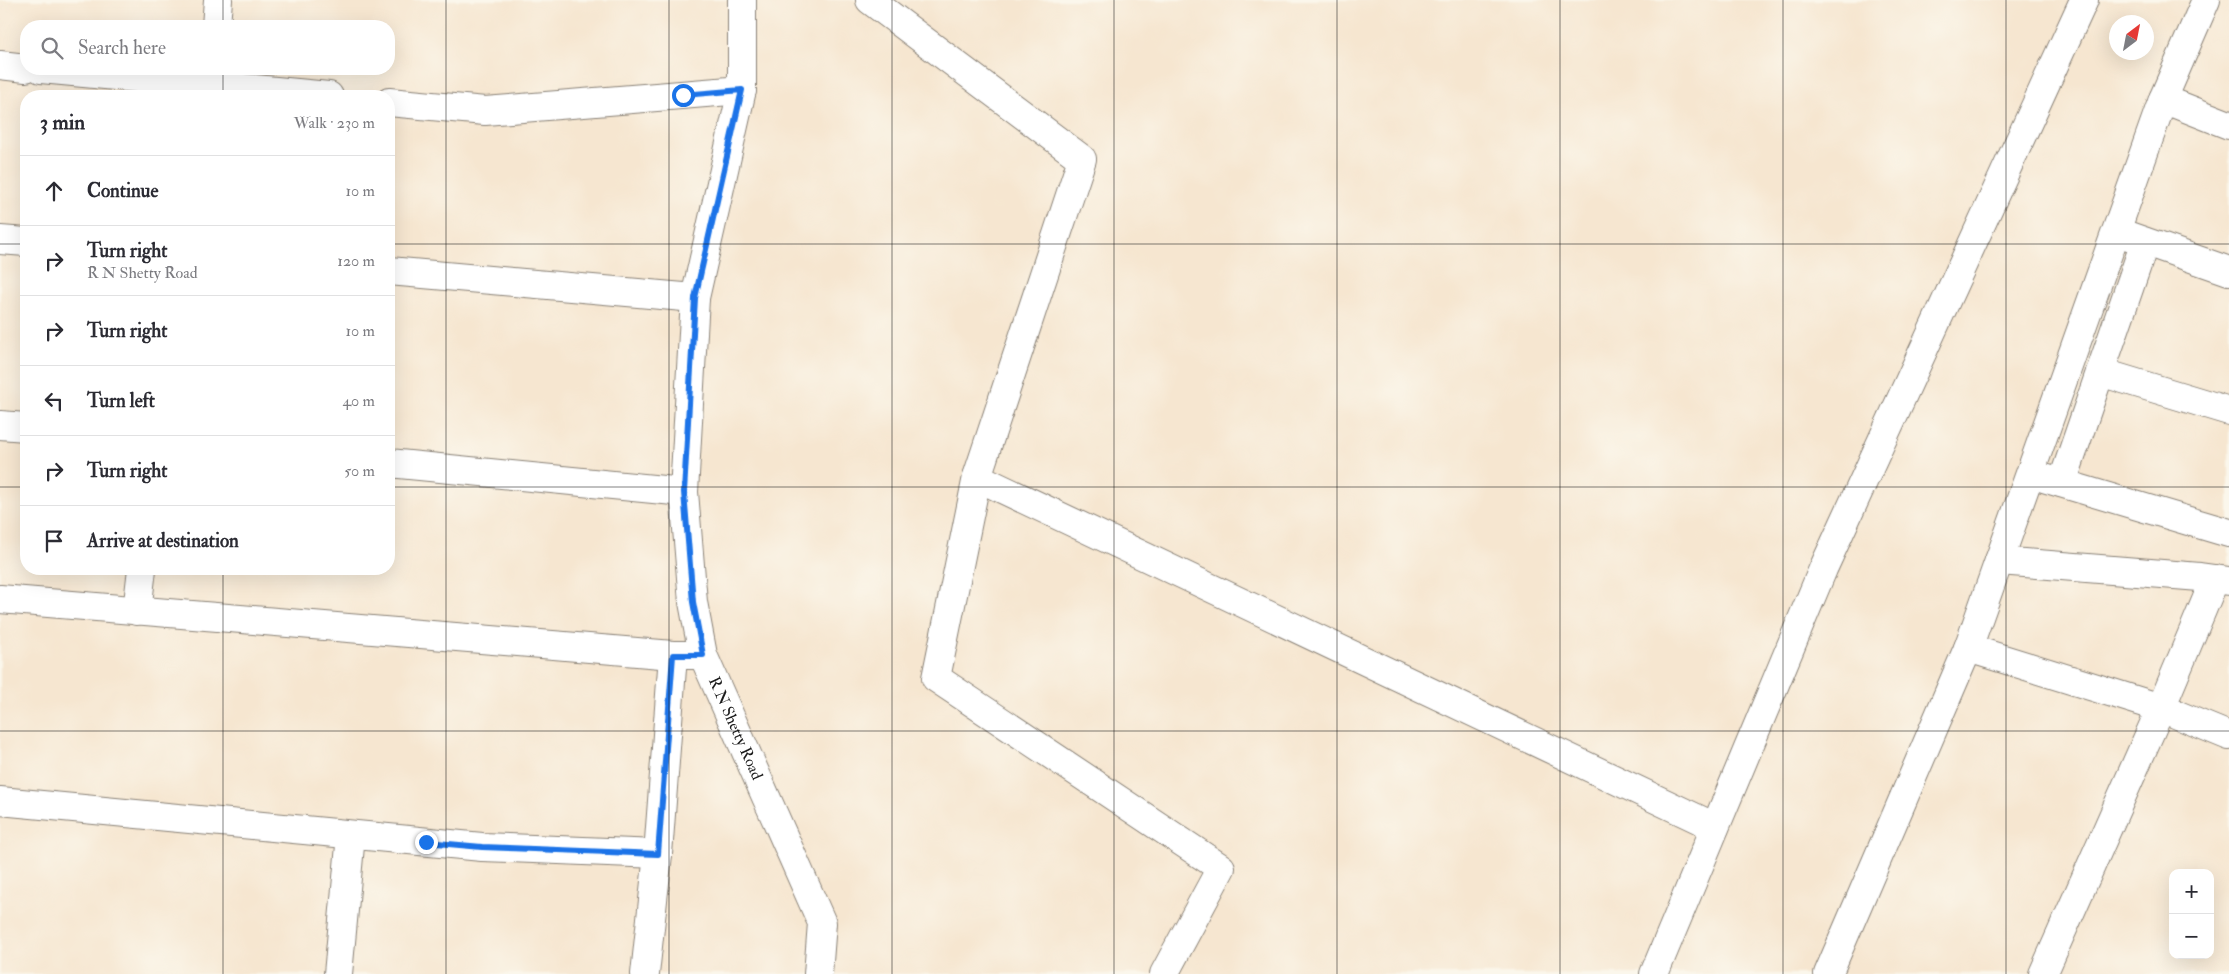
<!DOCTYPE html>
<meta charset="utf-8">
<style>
:root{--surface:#fff;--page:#f2f2f3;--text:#2b2b33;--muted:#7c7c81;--line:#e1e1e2}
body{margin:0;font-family:"IM FELL Double Pica",serif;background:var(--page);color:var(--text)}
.controls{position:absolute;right:15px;bottom:15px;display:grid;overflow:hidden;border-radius:10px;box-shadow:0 5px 20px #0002}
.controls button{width:45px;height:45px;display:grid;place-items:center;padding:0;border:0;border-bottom:1px solid var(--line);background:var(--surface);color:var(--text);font:25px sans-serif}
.compass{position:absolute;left:2109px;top:15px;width:45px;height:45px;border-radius:50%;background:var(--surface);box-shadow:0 5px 20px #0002;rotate:32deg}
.stop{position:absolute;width:15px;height:15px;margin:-11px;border:4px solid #1a73e8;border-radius:50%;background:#fff}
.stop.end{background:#1a73e8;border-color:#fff;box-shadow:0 1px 5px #0008}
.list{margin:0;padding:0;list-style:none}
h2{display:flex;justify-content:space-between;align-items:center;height:65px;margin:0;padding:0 20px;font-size:21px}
h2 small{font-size:16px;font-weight:400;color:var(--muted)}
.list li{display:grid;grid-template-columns:32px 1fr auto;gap:15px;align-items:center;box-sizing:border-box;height:70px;padding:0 20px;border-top:1px solid var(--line)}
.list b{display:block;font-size:19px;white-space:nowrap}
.list p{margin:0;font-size:16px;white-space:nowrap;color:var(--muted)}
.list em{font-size:16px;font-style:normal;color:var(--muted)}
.icon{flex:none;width:28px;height:28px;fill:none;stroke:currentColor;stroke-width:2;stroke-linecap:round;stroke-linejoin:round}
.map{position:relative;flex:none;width:2229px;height:974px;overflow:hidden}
.search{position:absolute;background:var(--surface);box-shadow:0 5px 20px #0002;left:20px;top:20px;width:375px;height:55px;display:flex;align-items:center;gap:12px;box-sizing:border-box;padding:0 18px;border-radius:20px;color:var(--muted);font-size:19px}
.panel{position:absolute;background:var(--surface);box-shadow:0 5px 20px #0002;left:20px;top:90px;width:375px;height:485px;border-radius:20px}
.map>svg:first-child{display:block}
</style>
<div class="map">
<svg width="2229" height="974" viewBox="0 0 2229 974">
<rect width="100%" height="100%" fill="#fbf7ec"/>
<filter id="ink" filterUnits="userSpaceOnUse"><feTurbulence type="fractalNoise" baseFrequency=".02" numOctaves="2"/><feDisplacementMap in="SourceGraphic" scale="10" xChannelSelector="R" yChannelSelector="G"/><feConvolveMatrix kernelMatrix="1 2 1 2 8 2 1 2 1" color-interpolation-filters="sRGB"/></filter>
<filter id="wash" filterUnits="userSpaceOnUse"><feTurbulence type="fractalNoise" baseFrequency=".0096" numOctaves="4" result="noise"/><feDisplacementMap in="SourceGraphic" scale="20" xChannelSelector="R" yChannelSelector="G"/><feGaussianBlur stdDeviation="1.12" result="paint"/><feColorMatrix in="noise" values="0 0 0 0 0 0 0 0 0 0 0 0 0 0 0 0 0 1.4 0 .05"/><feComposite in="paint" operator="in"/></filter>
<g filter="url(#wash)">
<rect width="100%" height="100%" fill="#f6e6d0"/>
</g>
<g filter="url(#ink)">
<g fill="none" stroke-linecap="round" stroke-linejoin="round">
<g stroke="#898176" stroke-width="30">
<g id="street">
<polyline points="870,0 1082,159 977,477 936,678 1221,868 1164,974"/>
<polyline points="216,26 218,0"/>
<polyline points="0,65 26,68"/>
<polyline points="41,69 329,96"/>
<polyline points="2163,99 2229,125"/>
<polyline points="389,102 485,111 742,90"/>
<polyline points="2129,236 2229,271"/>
<polyline points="0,240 26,242"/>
<polyline points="389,271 695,298"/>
<polyline points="2100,372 2229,411"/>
<polyline points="0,425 26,427"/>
<polyline points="389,463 684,492"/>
<polyline points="977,477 1715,827"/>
<polyline points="2044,478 2229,533"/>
<polyline points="2062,483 2145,242"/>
<polyline points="1999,561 2200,577 2229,581"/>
<polyline points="0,599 673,655 703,655"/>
<polyline points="137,611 142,569"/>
<polyline points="1968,648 2163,99 2206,0"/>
<polyline points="0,801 482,847 658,854"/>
<polyline points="338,974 351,835"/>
<polyline points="645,974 658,854 673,655"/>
<polyline points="1654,974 1823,569 2084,0"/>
<polyline points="1828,974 1968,648 2161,708 2229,736"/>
<polyline points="2043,974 2161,708 2215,579"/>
</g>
</g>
<g stroke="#898176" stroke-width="30">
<g id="secondary">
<path id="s1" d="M742,0V90L695,298L684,492L693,602L703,655L822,923L818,974"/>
</g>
</g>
<use href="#street" stroke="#fff" stroke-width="28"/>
<use href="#secondary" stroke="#fff" stroke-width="28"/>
</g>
</g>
<g fill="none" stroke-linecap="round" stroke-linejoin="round" filter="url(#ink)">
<polyline stroke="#1a73e8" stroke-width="6" points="426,842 482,847 658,854 673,655 703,655 693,602 684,492 695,298 742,90 683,95"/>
</g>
<path fill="none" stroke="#1c1c1c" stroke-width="1" stroke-opacity="0.55" d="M223,0V26M446,0V974M669,0V974M892,0V974M1114,0V974M1337,0V974M1560,0V974M1783,0V974M2006,0V974M223,69V96M0,244H26M389,244H2229M0,487H26M389,487H2229M223,569V974M0,731H2229"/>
<g text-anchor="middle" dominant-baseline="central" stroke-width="4.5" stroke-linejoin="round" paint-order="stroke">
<g font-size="16" fill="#1c1c1c" stroke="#fbf7ec">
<text stroke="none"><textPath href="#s1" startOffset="742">R N Shetty Road</textPath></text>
</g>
</g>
</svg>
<div class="controls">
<button>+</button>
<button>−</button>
</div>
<svg class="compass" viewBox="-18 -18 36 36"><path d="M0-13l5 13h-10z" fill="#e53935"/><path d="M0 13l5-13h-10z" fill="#7c7c81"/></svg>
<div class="stop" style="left:683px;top:95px"></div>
<div class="stop end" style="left:426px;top:842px"></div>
<div class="search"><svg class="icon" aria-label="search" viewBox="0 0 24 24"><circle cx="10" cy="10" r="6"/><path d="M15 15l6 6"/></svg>Search here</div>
<section class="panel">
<h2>3 min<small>Walk · 230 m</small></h2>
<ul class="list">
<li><svg class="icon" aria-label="ahead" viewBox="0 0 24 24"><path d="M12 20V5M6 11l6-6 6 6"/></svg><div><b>Continue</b></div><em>10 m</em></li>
<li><svg class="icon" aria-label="right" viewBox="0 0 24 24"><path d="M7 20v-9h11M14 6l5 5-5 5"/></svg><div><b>Turn right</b><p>R N Shetty Road</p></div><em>120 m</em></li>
<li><svg class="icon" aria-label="right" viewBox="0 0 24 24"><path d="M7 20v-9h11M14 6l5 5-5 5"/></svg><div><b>Turn right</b></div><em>10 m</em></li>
<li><svg class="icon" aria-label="left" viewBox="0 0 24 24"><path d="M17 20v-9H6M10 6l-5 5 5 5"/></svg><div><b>Turn left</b></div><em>40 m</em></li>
<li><svg class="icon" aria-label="right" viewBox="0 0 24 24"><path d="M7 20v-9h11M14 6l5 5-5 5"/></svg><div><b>Turn right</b></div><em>50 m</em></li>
<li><svg class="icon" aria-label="arrive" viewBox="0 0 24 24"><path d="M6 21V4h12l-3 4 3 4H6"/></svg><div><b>Arrive at destination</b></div></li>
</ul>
</section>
</div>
